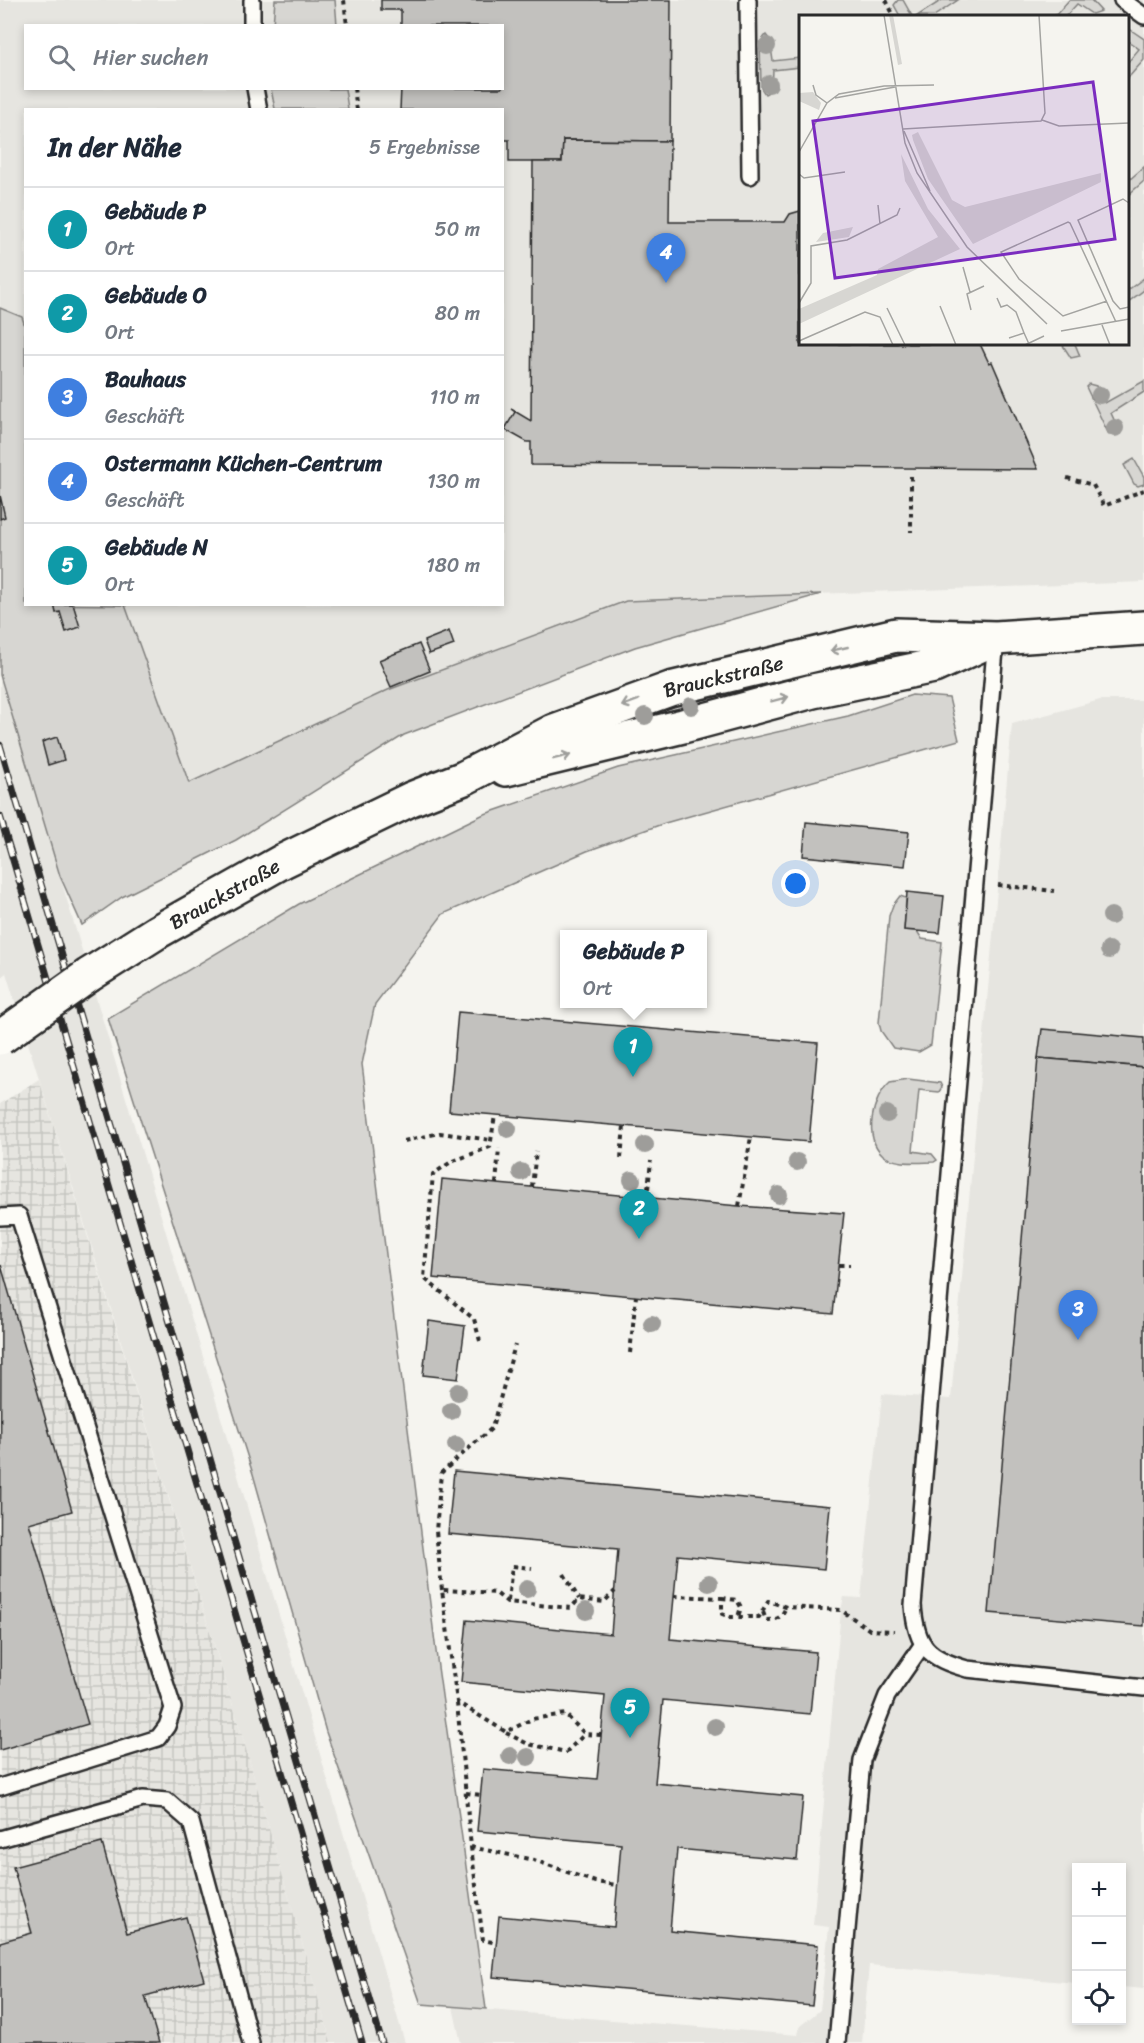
<!DOCTYPE html>
<html lang="de">
<meta charset="utf-8">
<style>
:root{--surface:#fff;--page:#f2f2f3;--text:#1f2937;--muted:#747a83;--line:#e0e1e3;--accent:#c8321e}
body{margin:0;font-family:Sriracha,sans-serif;background:var(--page);color:var(--text)}
.controls{position:absolute;right:18px;bottom:18px;display:grid;overflow:hidden;border-radius:0px;box-shadow:0 3px 9px #0003}
.controls button{width:54px;height:54px;display:grid;place-items:center;padding:0;border:0;border-bottom:2px solid var(--line);background:var(--surface);color:var(--text);font:30px sans-serif}
.you{position:absolute;left:796px;top:884px;width:21px;height:21px;margin:-15px;border:4px solid #fff;border-radius:50%;background:#1a73e8;box-shadow:0 0 0 9px #1a73e833}
.badge{display:grid;place-items:center;width:39px;height:39px;border-radius:50%;background:var(--accent);color:#fff;font-size:20px;font-weight:700}
.pin{position:absolute;translate:-50% -50px;filter:drop-shadow(0 2px 3px #0008)}
.pin::after{content:'';position:absolute;top:32px;width:21px;height:18px;background:inherit;clip-path:polygon(0 0,100% 0,50% 100%)}
.popup{position:absolute;left:560px;top:930px;width:147px;height:78px;box-sizing:border-box;display:grid;place-content:center;border-radius:0px;background:var(--surface);filter:drop-shadow(0 2px 4px #0005);font-size:20px;white-space:nowrap;color:var(--muted)}
.popup b{font-size:22px;color:var(--text)}
.popup::after{content:'';position:absolute;left:50%;top:100%;margin-left:-12px;border:12px solid transparent;border-top-color:var(--surface)}
.list{margin:0;padding:0;list-style:none}
h2{display:flex;justify-content:space-between;align-items:center;height:78px;margin:0;padding:0 24px;font-size:26px}
h2 small{font-size:20px;font-weight:400;color:var(--muted)}
.list li{display:grid;grid-template-columns:39px 1fr auto;gap:18px;align-items:center;box-sizing:border-box;height:84px;padding:0 24px;border-top:2px solid var(--line)}
.list b{display:block;font-size:22px;white-space:nowrap}
.list p{margin:0;font-size:20px;white-space:nowrap;color:var(--muted)}
.list em{font-size:20px;font-style:normal;color:var(--muted)}
.icon{flex:none;width:33px;height:33px;fill:none;stroke:currentColor;stroke-width:2;stroke-linecap:round;stroke-linejoin:round}
.map{position:relative;flex:none;width:1144px;height:2043px;overflow:hidden}
.search{position:absolute;background:var(--surface);box-shadow:0 3px 9px #0003;left:24px;top:24px;width:480px;height:66px;display:flex;align-items:center;gap:15px;box-sizing:border-box;padding:0 21px;border-radius:0px;color:var(--muted);font-size:22px}
.panel{position:absolute;background:var(--surface);box-shadow:0 3px 9px #0003;left:24px;top:108px;width:480px;height:498px;border-radius:0px}
.map>svg:first-child{display:block}
</style>
<div class="map">
<svg width="1144" height="2043" viewBox="0 0 1144 2043">
<defs>
<pattern id="industrial-grid" width="8" height="8" patternUnits="userSpaceOnUse" patternTransform="scale(1.5)"><rect width="8" height="8" fill="#e6e5e0"/><path d="M0 4h8M4 0v8" fill="none" stroke="#c5c5c0"/></pattern>
</defs>
<rect width="100%" height="100%" fill="#f5f4ef"/>
<filter id="ink" filterUnits="userSpaceOnUse"><feTurbulence type="fractalNoise" baseFrequency=".0167" numOctaves="2"/><feDisplacementMap in="SourceGraphic" scale="12" xChannelSelector="R" yChannelSelector="G"/><feConvolveMatrix kernelMatrix="1 2 1 2 8 2 1 2 1" color-interpolation-filters="sRGB"/></filter>
<g filter="url(#ink)">
<g fill="#e6e5e0" fill-rule="evenodd">
<path d="M0,0H1144V582L626,601L388,690L188,783L125,605L502,604V110H26L25,326L22,317L0,308ZM800,16H1128V344H800ZM26,26H502V88H26Z"/>
<polygon points="0,675 201,1350 405,2043 331,2043 242,1735 99,1270 6,973 0,978"/>
<polygon points="1100,700 1144,700 1144,1989 1122,1987 1122,1868 1076,1868 1076,1983 869,1965 862,2043 461,2043 453,2007 798,2035 800,2026 820,2010 829,1927 813,1925 841,1610 844,1597 861,1598 882,1394 951,1399 1012,724"/>
</g>
<polygon fill="url(#industrial-grid)" points="39,1079 242,1735 331,2043 0,2043 0,1104"/>
<g fill="#d7d6d2" stroke="#81807e" stroke-width="1.5">
<polygon points="275,0 335,0 337,25 273,25"/>
<polygon points="898,0 903,0 912,16 900,16 894,5"/>
<polygon points="942,0 958,0 934,16 917,16"/>
<polygon points="1069,0 1091,0 1101,11 1092,14 1077,4 1066,16 1055,16"/>
<polygon points="1128,28 1144,39 1144,60 1128,78 1128,62 1139,49 1128,41"/>
<polygon points="766,35 770,40 773,61 800,58 800,67 773,70 772,90 765,94 761,88 760,42"/>
<polygon points="271,89 345,89 348,109 275,109"/>
<polygon points="1144,167 1144,181 1128,195 1128,181"/>
<polygon points="1144,278 1144,290 1128,302 1128,290"/>
<polygon points="0,308 22,317 25,326 26,604 125,605 189,783 388,690 626,601 821,594 635,647 404,735 236,840 122,897 82,925 60,876 0,675"/>
<polygon points="1062,344 1075,344 1080,356 1071,358"/>
<polygon points="1144,381 1144,392 1111,413 1120,433 1109,435 1086,387 1089,384 1096,386 1105,403"/>
<polygon points="1134,459 1144,477 1144,484 1138,486 1134,484 1124,465"/>
<polygon points="889,652 891,659 684,716 678,697"/>
<polygon points="912,695 949,698 959,740 665,823 587,851 443,914 375,1004 362,1064 438,1667 486,2009 421,2004 326,1732 253,1474 108,1018 299,904 482,815 618,768 848,716"/>
<polygon points="900,896 906,898 904,930 917,931 922,939 942,942 931,1045 919,1052 893,1048 881,1031 879,1023 889,916 893,905"/>
<path d="M908,1079L940,1083L942,1087L939,1092L919,1090L913,1151L932,1154L937,1160L934,1162C921,1162 894,1165 883,1155C863,1137 872,1098 890,1082Z"/>
</g>
<g fill="#c2c1be" stroke="#2b2b2b" stroke-width="1.5">
<polygon points="381,0 671,0 670,141 563,140 562,162 509,162 509,140 502,140 502,110 400,110 401,88 502,88 502,26 401,26 401,10 381,10"/>
<polygon points="563,140 670,141 669,222 785,222 790,214 800,211 800,344 980,344 989,363 992,362 1038,469 531,465 531,442 527,442 502,428 502,427 505,429 515,412 511,409 531,421 533,162 562,162"/>
<polygon points="0,495 5,517 0,519"/>
<polygon points="54,604 73,604 80,627 66,632 60,612 56,613"/>
<polygon points="449,631 454,645 429,654 424,641"/>
<polygon points="419,644 430,671 391,687 379,660"/>
<polygon points="57,737 64,760 48,765 42,742"/>
<polygon points="806,822 909,832 905,866 803,856"/>
<polygon points="907,892 944,896 940,933 904,930"/>
<polygon points="458,1012 818,1043 809,1142 449,1111"/>
<polygon points="1042,1029 1144,1038 1144,1067 1038,1058"/>
<polygon points="1038,1058 1144,1067 1144,1626 989,1613"/>
<polygon points="442,1179 739,1206 844,1213 833,1314 433,1278"/>
<polygon points="1,1265 72,1511 29,1523 88,1724 0,1750"/>
<polygon points="429,1321 465,1326 458,1379 423,1375"/>
<polygon points="454,1471 830,1506 824,1569 678,1555 670,1639 816,1652 810,1714 663,1700 655,1783 803,1797 797,1860 677,1849 670,1931 818,1945 812,2006 493,1977 499,1916 614,1927 621,1844 477,1831 483,1769 597,1779 605,1696 461,1682 467,1620 611,1634 618,1549 448,1534"/>
<polygon points="102,1843 127,1933 186,1917 204,1980 145,1996 159,2043 0,2043 0,1942 32,1933 13,1867"/>
</g>
<g fill="none" stroke-linecap="round" stroke-linejoin="round">
<g stroke="#2b2b2b" stroke-width="20">
<g id="lane">
<polyline points="748,0 750,176"/>
<polyline points="1122,0 1144,16"/>
<polyline points="252,26 252,0"/>
<polyline points="255,88 259,110"/>
<path d="M996,638L913,1605C916,1647 928,1658 967,1669L1144,1688"/>
<polyline points="0,1217 19,1216 173,1708 167,1726 158,1738 0,1787"/>
<polyline points="0,1839 143,1799 167,1801 191,1822 251,2043"/>
<polyline points="837,2043 862,1760 887,1696 923,1644"/>
</g>
</g>
<g stroke="#2b2b2b" stroke-width="38">
<g id="secondary">
<polyline points="506,769 683,726 813,691 934,666 989,641"/>
<path id="s1" d="M89,975L157,932L283,861L411,799L464,778L554,731L670,689L896,635L996,638L1144,628"/>
</g>
</g>
<g stroke="#2b2b2b" stroke-width="4" stroke-dasharray="4.5 4.5" stroke-linecap="butt">
<polyline points="344,0 347,26"/>
<polyline points="886,0 894,16"/>
<polyline points="354,88 357,110"/>
<polyline points="911,476 911,532"/>
<polyline points="1067,478 1093,485 1104,506 1144,490"/>
<polyline points="998,885 1054,891"/>
<polyline points="404,1141 440,1133 491,1140"/>
<polyline points="621,1158 624,1126"/>
<polyline points="496,1184 499,1148"/>
<polyline points="532,1187 536,1151"/>
<polyline points="647,1198 651,1161"/>
<polyline points="739,1206 751,1137"/>
<polyline points="839,1265 850,1265"/>
<polyline points="480,1341 474,1319 424,1278 433,1174 451,1162 490,1147 495,1115"/>
<polyline points="630,1353 636,1296"/>
<polyline points="564,1574 579,1599"/>
<polyline points="442,1590 436,1531 441,1473 492,1428 515,1345"/>
<polyline points="674,1596 722,1598 722,1614 730,1617 759,1617 768,1601 786,1607 841,1610 870,1630 894,1631"/>
<polyline points="722,1598 737,1600 741,1607 738,1617"/>
<polyline points="508,1601 512,1566 532,1568"/>
<path d="M763,1612L766,1620C778,1620 781,1618 786,1607"/>
<polyline points="457,1703 471,1847 534,1860 595,1882 617,1885"/>
<polyline points="506,1733 528,1744 566,1752 585,1734"/>
<polyline points="601,1735 585,1734 565,1714 532,1719 506,1732 457,1702 442,1590 496,1593 507,1602 571,1608 579,1599 604,1602 615,1591"/>
<polyline points="466,1793 481,1795"/>
<polyline points="471,1847 483,1940 497,1943"/>
</g>
<use href="#lane" stroke="#fdfcf7" stroke-width="15"/>
<use href="#secondary" stroke="#fdfcf7" stroke-width="33"/>
<g stroke="#2b2b2b" stroke-width="7">
<g id="rail">
<polyline points="0,745 382,2043"/>
<polyline points="0,816 362,2043"/>
</g>
</g>
<use href="#rail" stroke="#fdfcf7" stroke-width="4.5" stroke-dasharray="14" stroke-linecap="butt"/>
<g stroke="#2b2b2b" stroke-width="38" stroke-linecap="butt">
<polyline id="secondary-bridge" points="0,1038 89,975"/>
</g>
<use href="#secondary-bridge" stroke="#fdfcf7" stroke-width="33"/>
</g>
<g fill="#9e9d9a">
<circle cx="767" cy="46" r="9"/>
<circle cx="769" cy="84" r="9"/>
<circle cx="1100" cy="395" r="9"/>
<circle cx="1115" cy="428" r="9"/>
<circle cx="691" cy="706" r="9"/>
<circle cx="645" cy="716" r="9"/>
<circle cx="1111" cy="916" r="9"/>
<circle cx="1109" cy="950" r="9"/>
<circle cx="887" cy="1114" r="9"/>
<circle cx="508" cy="1129" r="9"/>
<circle cx="645" cy="1145" r="9"/>
<circle cx="797" cy="1162" r="9"/>
<circle cx="521" cy="1172" r="9"/>
<circle cx="632" cy="1180" r="9"/>
<circle cx="779" cy="1195" r="9"/>
<circle cx="652" cy="1324" r="9"/>
<circle cx="458" cy="1392" r="9"/>
<circle cx="451" cy="1411" r="9"/>
<circle cx="456" cy="1445" r="9"/>
<circle cx="709" cy="1583" r="9"/>
<circle cx="527" cy="1589" r="9"/>
<circle cx="586" cy="1611" r="9"/>
<circle cx="715" cy="1727" r="9"/>
<circle cx="510" cy="1756" r="9"/>
<circle cx="528" cy="1757" r="9"/>
</g>
<defs><path id="oneway-shaft" d="M-6 0H5M1.5-3L5.5 0L1.5 3" fill="none" stroke-width="1.6" stroke-linecap="round" stroke-linejoin="round" transform="scale(1.5)"/></defs>
<g stroke="#9e9e9b">
<use href="#oneway-shaft" transform="translate(839 649) rotate(167)"/>
<use href="#oneway-shaft" transform="translate(780 699) rotate(-15)"/>
<use href="#oneway-shaft" transform="translate(630 703) rotate(160)"/>
<use href="#oneway-shaft" transform="translate(562 757) rotate(-14)"/>
</g>
</g>
<g text-anchor="middle" dominant-baseline="central" stroke-width="6" stroke-linejoin="round" paint-order="stroke">
<g font-size="20" fill="#2b2b2b" stroke="#fdfcf7">
<text stroke="none"><textPath href="#s1" startOffset="704">Brauckstraße</textPath></text>
<text stroke="none"><textPath href="#s1" startOffset="158">Brauckstraße</textPath></text>
</g>
</g>
<g transform="translate(799 15)">
<rect width="330" height="330" fill="#f5f4ef"/>
<path d="M90,0H94L103,49L99,50ZM14,77L22,88L20,95L0,86V78ZM119,117L153,185L166,192L302,158V167L174,229L129,164L114,125L113,120ZM102,139L129,194L161,234L0,309V294L78,260L79,254L139,222L106,166ZM54,212L50,222L17,227L24,218Z" fill="#d7d6d2"/>
<path fill="none" stroke="#a4a4a1" stroke-width="1.5" d="M85,0L106,128L118,158L168,232L248,309M14,70L17,80L28,88M36,83L96,72M243,105L260,111L330,108M104,114L242,106L246,98L240,0M105,116L131,176M0,137L28,88L40,79L85,71L135,70M0,159L5,163L46,157M330,188L324,184L279,205L314,286L321,294L330,292M79,190L81,209M164,252L171,277M198,283L202,292L208,290L217,297L225,318M308,286L264,301L220,264L202,237L269,207L271,208L304,279L317,307M0,288L12,268V231L48,225L98,200L101,193M141,291L157,330M88,293L106,330M172,295L168,279L185,271M303,310L311,330M262,316L330,304M210,323L225,318L230,329M0,326L66,297L81,302L94,330M226,330L245,321"/>
<path fill="#7b2cbf" fill-opacity="0.15" stroke="#7b2cbf" stroke-width="3" d="M294,67L316,224L36,263L14,106Z"/>
<rect width="330" height="330" fill="none" stroke="#2b2b2b" stroke-width="3"/>
</g>
</svg>
<div class="controls">
<button>+</button>
<button>−</button>
<button><svg class="icon" aria-label="locate" viewBox="0 0 24 24"><circle cx="12" cy="12" r="6"/><path d="M12 2v4M12 18v4M2 12h4M18 12h4"/></svg></button>
</div>
<div class="you"></div>
<div class="pin badge" style="left:633px;top:1077px;background:#0f9aa8">1</div>
<div class="popup"><b>Gebäude P</b>Ort</div>
<div class="pin badge" style="left:639px;top:1239px;background:#0f9aa8">2</div>
<div class="pin badge" style="left:1078px;top:1340px;background:#3f7fe0">3</div>
<div class="pin badge" style="left:666px;top:283px;background:#3f7fe0">4</div>
<div class="pin badge" style="left:630px;top:1738px;background:#0f9aa8">5</div>
<div class="search"><svg class="icon" aria-label="search" viewBox="0 0 24 24"><circle cx="10" cy="10" r="6"/><path d="M15 15l6 6"/></svg>Hier suchen</div>
<section class="panel">
<h2>In der Nähe<small>5 Ergebnisse</small></h2>
<ul class="list">
<li><span class="badge" style="background:#0f9aa8">1</span><div><b>Gebäude P</b><p>Ort</p></div><em>50 m</em></li>
<li><span class="badge" style="background:#0f9aa8">2</span><div><b>Gebäude O</b><p>Ort</p></div><em>80 m</em></li>
<li><span class="badge" style="background:#3f7fe0">3</span><div><b>Bauhaus</b><p>Geschäft</p></div><em>110 m</em></li>
<li><span class="badge" style="background:#3f7fe0">4</span><div><b>Ostermann Küchen-Centrum</b><p>Geschäft</p></div><em>130 m</em></li>
<li><span class="badge" style="background:#0f9aa8">5</span><div><b>Gebäude N</b><p>Ort</p></div><em>180 m</em></li>
</ul>
</section>
</div>
